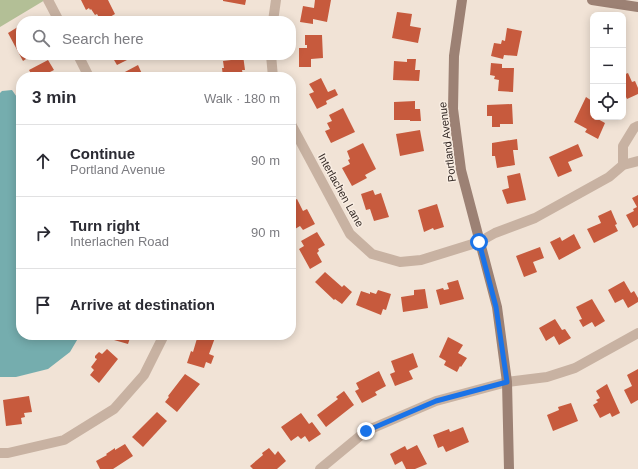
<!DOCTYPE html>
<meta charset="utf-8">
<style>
:root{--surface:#fff;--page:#f2f2f3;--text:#2b2b33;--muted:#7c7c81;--line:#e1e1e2}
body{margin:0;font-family:Helvetica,sans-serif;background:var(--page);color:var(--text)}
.controls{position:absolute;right:12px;top:12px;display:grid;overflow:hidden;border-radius:8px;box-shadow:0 2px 10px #0003}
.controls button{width:36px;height:36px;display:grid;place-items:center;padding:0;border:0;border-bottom:1px solid var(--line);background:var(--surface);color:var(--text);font:20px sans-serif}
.stop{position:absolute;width:12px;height:12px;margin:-9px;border:3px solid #1a73e8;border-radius:50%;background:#fff}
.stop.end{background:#1a73e8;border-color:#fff;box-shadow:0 1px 4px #0008}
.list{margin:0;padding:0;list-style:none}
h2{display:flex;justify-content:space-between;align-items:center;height:52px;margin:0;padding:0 16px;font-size:17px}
h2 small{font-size:13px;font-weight:400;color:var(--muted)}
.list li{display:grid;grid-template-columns:26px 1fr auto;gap:12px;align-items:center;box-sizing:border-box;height:72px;padding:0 16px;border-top:1px solid var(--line)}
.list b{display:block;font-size:15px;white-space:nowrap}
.list p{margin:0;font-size:13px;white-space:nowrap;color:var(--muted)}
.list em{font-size:13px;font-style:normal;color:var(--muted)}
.icon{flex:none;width:22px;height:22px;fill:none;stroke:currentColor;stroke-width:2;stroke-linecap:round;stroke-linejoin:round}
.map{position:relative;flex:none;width:638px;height:469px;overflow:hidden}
.search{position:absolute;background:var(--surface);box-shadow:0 2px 10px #0003;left:16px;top:16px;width:280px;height:44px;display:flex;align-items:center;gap:10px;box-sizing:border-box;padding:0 14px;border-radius:16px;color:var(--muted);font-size:15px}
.panel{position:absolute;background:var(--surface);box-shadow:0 2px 10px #0003;left:16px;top:72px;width:280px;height:268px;border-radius:16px}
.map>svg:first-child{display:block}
</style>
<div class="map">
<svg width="638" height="469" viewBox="0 0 638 469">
<rect width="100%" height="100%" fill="#f1e3d6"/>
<polygon fill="#b3bf96" points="0,0 45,0 0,27"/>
<polygon fill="#75adae" points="12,90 21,103 21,335 80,335 70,352 48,369 16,377 0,377 0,93 2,91"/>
<g fill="#c75a3d">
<polygon points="81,0 108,0 115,14 103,21 101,21 97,14 95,15 91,9 90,10 89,8 86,10"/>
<polygon points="223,0 246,0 245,5 223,1"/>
<polygon points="315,0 331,0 327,22 313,19 313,24 300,22 303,6 314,8"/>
<polygon points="397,12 412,14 410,26 421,28 418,43 392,38"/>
<rect x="223" y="18" width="15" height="3"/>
<polygon points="21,25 21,55 37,55 30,59 29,57 23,61 8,33"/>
<polygon points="507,28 522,31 517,56 504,55 503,59 491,56 494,43 501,44 502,40 505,41"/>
<polygon points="305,35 322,35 323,58 311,59 311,67 299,67 299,48 307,48 307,45 305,45"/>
<polygon points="111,55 129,55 131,58 117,65"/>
<polygon points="231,55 243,55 245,70 242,70 243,75 241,75 241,77 223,77 222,68 224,68 223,61 231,60"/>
<polygon points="407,59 416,59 415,70 420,70 419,81 393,80 394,61 407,62"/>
<polygon points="48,60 54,70 48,73 51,77 33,77 29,70"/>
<polygon points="491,63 502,64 502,68 514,68 513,92 498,91 499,80 494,79 495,76 490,75"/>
<polygon points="138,65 143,76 145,75 146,77 125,77 123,73"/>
<polygon points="628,73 632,82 635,81 638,88 638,94 627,99 626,97 623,99 623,75"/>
<polygon points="321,78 328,92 335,89 338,95 326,101 327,104 317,109 309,94 314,92 309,84"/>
<polygon points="586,97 592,101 591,103 593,104 593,117 597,117 596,118 605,123 598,139 585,132 587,129 574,122"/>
<polygon points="415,101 415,109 420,109 421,121 410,121 410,120 394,120 394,102"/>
<polygon points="512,104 513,124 500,124 500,127 492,127 492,116 487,116 487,105"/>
<polygon points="343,108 355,132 331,143 325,131 330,129 327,123 332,121 329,115"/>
<polygon points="420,130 424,151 400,156 396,134"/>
<polygon points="517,139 518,150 513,150 515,165 497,168 495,156 492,156 492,143"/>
<polygon points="363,143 376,169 365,175 367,178 352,186 342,168 350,164 348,160 350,159 347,151"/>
<polygon points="578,144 583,156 568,162 572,171 558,177 549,157"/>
<polygon points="520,173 526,200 507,204 502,190 509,188 507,176"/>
<polygon points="291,181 296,191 291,194"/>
<polygon points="373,190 375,195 381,193 389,217 374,221 370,209 366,210 361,194"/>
<polygon points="638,195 638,225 633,228 626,215 634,211 633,209 637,207 632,198"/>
<polygon points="297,199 303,211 307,209 315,224 303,230 300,226 295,229 291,222 291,202"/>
<polygon points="437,204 444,227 434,230 433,228 424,232 418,210"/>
<polygon points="611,210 617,224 615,225 618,231 594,243 587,229 601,223 598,216"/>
<polygon points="317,232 325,245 318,249 319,251 317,253 322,262 310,269 299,249 304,246 301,241"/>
<polygon points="574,234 581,248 559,260 550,242 560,237 562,241"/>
<polygon points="540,247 544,258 533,262 537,272 524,277 516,256"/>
<polygon points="325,272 342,287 344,285 352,292 342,304 335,299 334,300 315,282"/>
<polygon points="458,280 464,299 440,305 436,290 443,288 444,290 449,289 447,283"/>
<polygon points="624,281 631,293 634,291 638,298 638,302 628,308 623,299 615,303 608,290"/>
<polygon points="425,289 428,308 403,312 401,297 414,295 414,290"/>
<polygon points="378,290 391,294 386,310 383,309 381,315 356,305 361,291 370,294 370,292 376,294"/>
<polygon points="592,299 605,321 595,327 592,322 583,327 579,320 582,319 576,307"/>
<polygon points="555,319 562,330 565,329 571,338 559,345 554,336 546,341 539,328"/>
<polygon points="115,335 131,335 128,344 114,340"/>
<polygon points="198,335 216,335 209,354 214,356 211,364 206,362 204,368 187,363 191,351 193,352"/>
<polygon points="448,337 463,345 458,353 467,358 461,367 460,366 457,372 444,365 446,361 439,357"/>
<polygon points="107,349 118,359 99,383 90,375 94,370 91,367 97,359 95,358 95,356 99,352 102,354"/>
<polygon points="413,353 418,367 409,371 413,379 395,386 390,374 395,372 391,361"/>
<polygon points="638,369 638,400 631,404 624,390 632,386 627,375"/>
<polygon points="379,371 386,386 375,392 377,395 362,403 355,391 359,389 356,383"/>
<polygon points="185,374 200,384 177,412 165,402 169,397 168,396"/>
<polygon points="607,384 620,413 612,417 610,413 600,418 593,405 598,402 596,400 600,398 596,391"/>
<polygon points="344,391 354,405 326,427 317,415 338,399 336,397"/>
<polygon points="29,396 32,412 24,413 25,417 21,418 22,424 6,426 3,400"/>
<polygon points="571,403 578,421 553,431 547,415 559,410 558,407"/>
<polygon points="157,412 167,421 143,447 132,437"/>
<polygon points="301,413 309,424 312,422 321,434 309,442 305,436 301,439 298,436 291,441 281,427"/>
<polygon points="463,427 469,442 446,452 443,446 438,448 433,435 449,429 450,432"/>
<polygon points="125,444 133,456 113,469 100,469 96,461 107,455 106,454 115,448 115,450"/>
<polygon points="417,445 427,464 415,469 406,469 402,461 395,465 390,454 405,446 407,450"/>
<polygon points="269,448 275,455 278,451 286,461 277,469 253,469 250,466 263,455 262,453"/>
</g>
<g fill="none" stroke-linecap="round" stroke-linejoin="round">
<g stroke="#c8b2a2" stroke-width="10">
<polyline points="48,0 59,21"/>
<polyline points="273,21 276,0"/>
<polyline points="78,55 89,77"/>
<polyline points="271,55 273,77"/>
<polyline points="291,124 350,234 372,254 400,262 421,260 479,242 495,233 535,218 609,177 623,165 638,161"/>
<polyline points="623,165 623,146 634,128 638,126"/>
<polyline points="0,453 8,453 64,440 114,409 144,375 164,335"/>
<polyline points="320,469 366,431 436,401 507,382 547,377 575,368 638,333"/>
</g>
<g stroke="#9c8174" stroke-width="10">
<polyline points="462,0 454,56 453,109 461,170 497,307 507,382 509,469"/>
<polyline points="592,0 638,7"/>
</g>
</g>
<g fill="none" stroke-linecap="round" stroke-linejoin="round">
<polyline stroke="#1a73e8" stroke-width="5" points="366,431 436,401 507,382 496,307 479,242"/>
</g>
<g text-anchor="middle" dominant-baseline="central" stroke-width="3" stroke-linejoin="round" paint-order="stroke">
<g font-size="11" fill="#332925" stroke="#f9ede2">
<text transform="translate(447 142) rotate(-97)">Portland Avenue</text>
<text transform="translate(341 190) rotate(61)">Interlachen Lane</text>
</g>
</g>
</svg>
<div class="controls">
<button>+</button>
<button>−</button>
<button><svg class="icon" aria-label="locate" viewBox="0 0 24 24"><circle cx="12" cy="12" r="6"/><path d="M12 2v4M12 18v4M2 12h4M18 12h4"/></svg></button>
</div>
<div class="stop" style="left:479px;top:242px"></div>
<div class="stop end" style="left:366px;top:431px"></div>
<div class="search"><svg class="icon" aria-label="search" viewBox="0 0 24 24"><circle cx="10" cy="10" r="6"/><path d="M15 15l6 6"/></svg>Search here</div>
<section class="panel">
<h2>3 min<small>Walk · 180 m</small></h2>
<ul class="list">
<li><svg class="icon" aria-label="ahead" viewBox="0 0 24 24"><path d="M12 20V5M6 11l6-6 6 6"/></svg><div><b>Continue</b><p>Portland Avenue</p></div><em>90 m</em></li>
<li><svg class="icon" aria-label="right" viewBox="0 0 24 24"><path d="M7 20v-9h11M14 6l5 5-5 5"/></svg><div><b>Turn right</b><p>Interlachen Road</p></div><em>90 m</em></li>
<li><svg class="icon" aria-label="arrive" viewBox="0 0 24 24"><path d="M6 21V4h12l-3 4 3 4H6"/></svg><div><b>Arrive at destination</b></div></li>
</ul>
</section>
</div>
